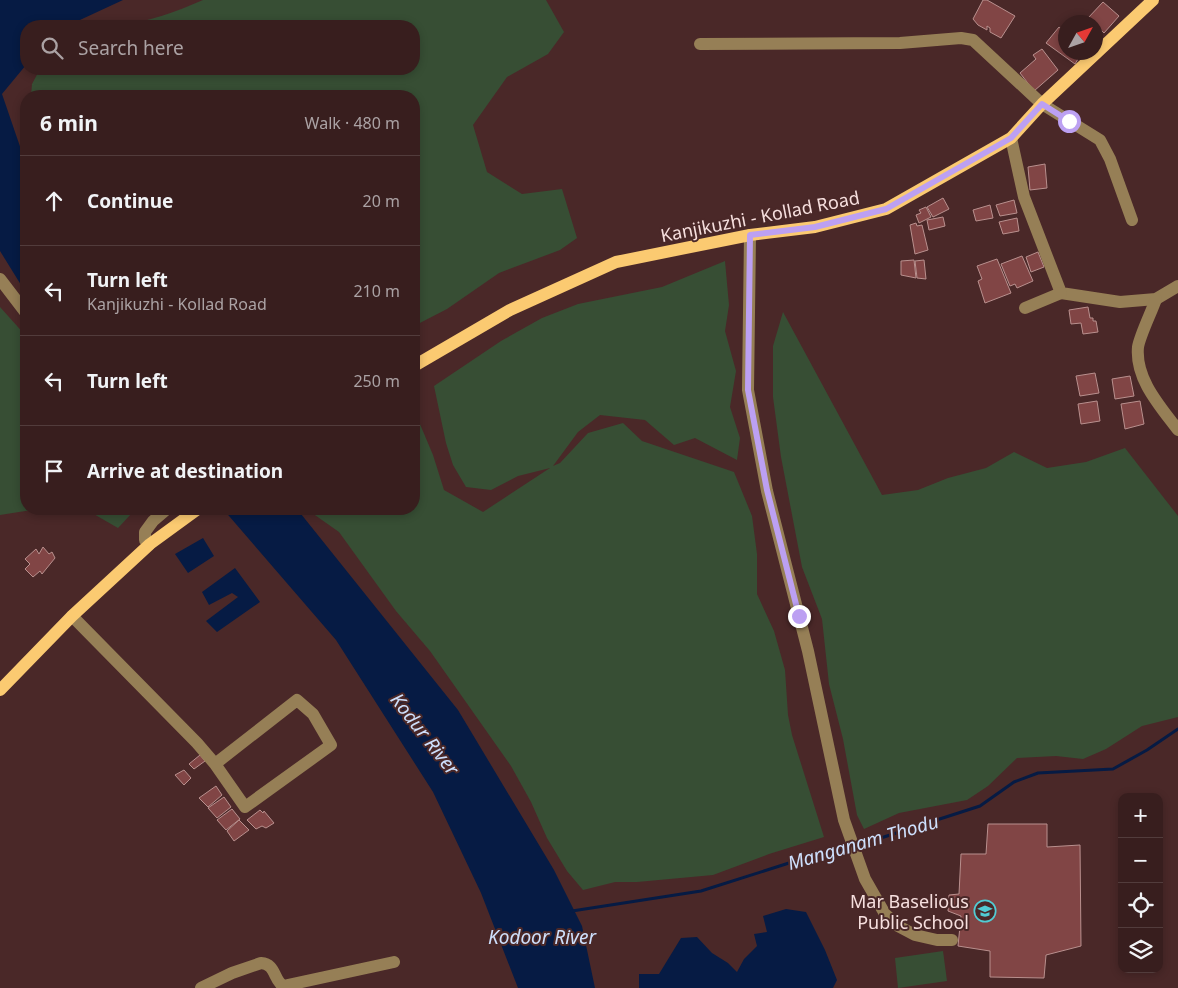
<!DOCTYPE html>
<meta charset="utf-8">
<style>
:root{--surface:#381e1e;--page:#432b2b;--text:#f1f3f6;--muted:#aba2a4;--line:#523c3c}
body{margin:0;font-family:"Noto Sans",sans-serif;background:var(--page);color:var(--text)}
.controls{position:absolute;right:15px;bottom:15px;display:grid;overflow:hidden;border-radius:10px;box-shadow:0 2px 8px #0003}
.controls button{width:45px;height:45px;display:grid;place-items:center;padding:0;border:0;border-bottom:1px solid var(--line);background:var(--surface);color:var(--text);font:25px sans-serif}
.compass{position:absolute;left:1058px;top:15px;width:45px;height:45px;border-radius:50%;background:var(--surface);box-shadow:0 2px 8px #0003;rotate:50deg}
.stop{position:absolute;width:15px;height:15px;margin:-11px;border:4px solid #bca0f2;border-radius:50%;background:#fff}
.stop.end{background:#bca0f2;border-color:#fff;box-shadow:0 1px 5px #0008}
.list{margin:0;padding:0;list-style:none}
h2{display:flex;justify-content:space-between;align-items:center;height:65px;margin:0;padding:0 20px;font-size:21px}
h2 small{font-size:16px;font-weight:400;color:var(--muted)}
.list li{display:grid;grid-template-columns:32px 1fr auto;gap:15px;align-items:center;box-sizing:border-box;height:90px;padding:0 20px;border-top:1px solid var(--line)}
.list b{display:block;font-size:19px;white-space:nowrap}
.list p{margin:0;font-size:16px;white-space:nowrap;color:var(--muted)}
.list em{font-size:16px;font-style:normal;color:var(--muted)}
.icon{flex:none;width:28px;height:28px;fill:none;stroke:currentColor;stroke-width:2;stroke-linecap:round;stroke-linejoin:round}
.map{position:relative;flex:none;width:1178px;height:988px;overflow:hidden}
.search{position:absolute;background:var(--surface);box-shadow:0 2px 8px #0003;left:20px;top:20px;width:400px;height:55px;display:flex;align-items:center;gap:12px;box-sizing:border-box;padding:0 18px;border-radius:20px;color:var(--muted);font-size:19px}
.panel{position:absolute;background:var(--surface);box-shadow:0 2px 8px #0003;left:20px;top:90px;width:400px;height:425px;border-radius:20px}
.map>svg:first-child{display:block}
</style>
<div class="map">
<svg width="1178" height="988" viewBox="0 0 1178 988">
<rect width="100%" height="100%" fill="#4a2828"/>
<g fill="#374e34">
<path d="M203,0H546L564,32L548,54L507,77L473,125L487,172L522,194L562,189L577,238L560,250L499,273L447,309L414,326V96H31L32,84L40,69H414V26H120C149,21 176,12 203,0Z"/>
<polygon points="725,261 729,305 725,331 736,371 730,407 740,438 737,460 695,438 674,445 645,420 600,415 578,432 553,466 560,463 588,433 623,423 642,441 734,472 752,516 757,554 757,594 774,631 785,670 788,715 792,735 824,837 769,854 713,875 637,882 615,882 583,890 567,871 547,838 531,802 511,766 430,651 396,611 339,532 312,513 310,509 414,509 414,410 433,455 444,490 483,512 550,468 518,476 491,490 466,487 453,465 446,443 434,386 501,341 542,318 578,304 662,287"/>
<polygon points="0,307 26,336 26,509 38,509 0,515"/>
<polygon points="783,312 882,495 918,490 948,478 986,468 1014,452 1047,468 1086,462 1125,448 1178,516 1178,717 1142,726 1106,749 1083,759 1056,756 1017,758 988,786 967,800 899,813 864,829 857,815 843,739 829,684 822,619 802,567 781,457 773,397 773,346"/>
<polygon points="85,509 127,509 132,513 118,528"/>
<polygon points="943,951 947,981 898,988 895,958"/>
</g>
<g fill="#061b44">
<polygon points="0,0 123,0 67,26 26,26 26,65 2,94 26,164 26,293 0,251"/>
<polygon points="223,509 297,509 458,710 554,870 582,926 595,988 518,988 481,893 433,792 336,640"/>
<polygon points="203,538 214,556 188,573 175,554"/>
<polygon points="235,568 260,602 217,632 206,621 238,597 232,593 209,605 202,592"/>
<polygon points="786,909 806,912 825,950 837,980 833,988 639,988 639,974 659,974 681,938 697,937 712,953 728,963 737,972 744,959 757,946 754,934 767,932 763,916"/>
</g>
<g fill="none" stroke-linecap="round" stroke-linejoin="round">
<g stroke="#061b44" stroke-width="3">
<polyline points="856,846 980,806 1014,782 1038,773 1113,769 1147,750 1178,729"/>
<polyline points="572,911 701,891 789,863 850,848"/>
</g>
</g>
<g fill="#814545" stroke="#b9908e">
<polygon points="983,0 987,0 1015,16 1001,38 990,32 990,28 987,26 987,30 978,25 973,19"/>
<polygon points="1103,2 1119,16 1104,33 1096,25 1096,22 1093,22 1088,18"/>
<polygon points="1059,27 1066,33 1066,52 1079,52 1081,54 1075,64 1046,43"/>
<polygon points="1042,49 1058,70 1034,91 1020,73 1036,59 1033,55"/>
<polygon points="1045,164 1047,188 1030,190 1028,167"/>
<polygon points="943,198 949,209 933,217 927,207"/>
<polygon points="1014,200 1017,213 1000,216 996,205"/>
<polygon points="990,205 993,218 976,221 973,210"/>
<polygon points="926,207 931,217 919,223 916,215 921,213 919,210"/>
<polygon points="943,217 945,226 929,230 927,220"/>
<polygon points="1017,218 1019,231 1003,234 999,222"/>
<polygon points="916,223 917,226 922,225 928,250 915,254 910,225"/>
<polygon points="1038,252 1044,267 1031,272 1026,257"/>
<polygon points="1022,256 1033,281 1017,288 1015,284 1010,286 1001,264"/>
<polygon points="997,259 1011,293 985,303 978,281 982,279 977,266"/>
<polygon points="914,260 916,278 901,275 901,261"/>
<polygon points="924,260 926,279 917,278 915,261"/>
<polygon points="1088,307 1090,318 1093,318 1093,321 1096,321 1098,332 1083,334 1081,323 1071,324 1069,310"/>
<polygon points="1095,373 1099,393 1080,396 1076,376"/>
<polygon points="1130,376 1134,396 1115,399 1112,379"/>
<polygon points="1097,401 1100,421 1081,424 1078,404"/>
<polygon points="1140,401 1144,424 1125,429 1121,404"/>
<polygon points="43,547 49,554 52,552 55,558 42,574 40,571 33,577 25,569 30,564 25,559 36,549 39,554"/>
<polygon points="200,755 205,761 194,769 189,764"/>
<polygon points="184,770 191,778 184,785 175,775"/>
<polygon points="216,786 222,795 208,807 199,798"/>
<polygon points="224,797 231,807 217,818 208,808"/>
<polygon points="232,809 240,819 226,830 217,820"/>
<polygon points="260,810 263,813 264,811 274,823 266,828 262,826 256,829 247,820"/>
<polygon points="239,820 249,830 234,841 227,831"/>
<polygon points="988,824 1047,824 1047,847 1080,845 1081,946 1046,955 1044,978 990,977 990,951 958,946 961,916 948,911 949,895 959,894 961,854 986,854"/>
</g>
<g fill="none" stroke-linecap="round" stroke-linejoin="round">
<g stroke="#967f56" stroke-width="12">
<polyline points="700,44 900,43 961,38 973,40 1042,104 1100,140 1110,159 1132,220"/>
<polyline points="1011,138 1024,197 1061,293 1120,302 1156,299 1178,286"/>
<polyline points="750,235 748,390 767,491 808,651 844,820 865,879 885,914 898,926 915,935 937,940 952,940"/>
<polyline points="0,279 26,313"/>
<path d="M1156,299C1152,311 1140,335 1138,347C1135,379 1160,406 1178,430"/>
<polyline points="1025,308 1061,293"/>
<polyline points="150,544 145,540 145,532 153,521 167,509"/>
<polyline points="72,616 197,743 215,764 245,807 331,745 313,714 297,700 215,764"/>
<path d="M201,988L232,973L261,963C276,964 273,979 283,986L394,962"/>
</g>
<g stroke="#fbca71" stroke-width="12">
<polyline points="414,366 510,310 616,262 750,235 815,227 886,209 1011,138 1042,104 1153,0"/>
<polyline points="0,690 72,616 150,544 198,509"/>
</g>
</g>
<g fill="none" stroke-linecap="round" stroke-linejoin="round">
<polyline stroke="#bca0f2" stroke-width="6" points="799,616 767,490 748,390 750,235 815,227 886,209 1011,138 1042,104 1069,121"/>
</g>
<defs>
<g id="school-ring" transform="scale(1.125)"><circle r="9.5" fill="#4a2828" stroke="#51ccd4" stroke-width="1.5"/><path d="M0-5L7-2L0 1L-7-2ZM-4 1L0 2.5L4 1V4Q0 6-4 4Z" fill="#51ccd4"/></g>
</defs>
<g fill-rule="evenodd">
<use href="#school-ring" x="985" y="911"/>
</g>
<g text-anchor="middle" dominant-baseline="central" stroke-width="4" stroke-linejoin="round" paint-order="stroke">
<g font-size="18" fill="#f6dfde" stroke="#4a2828">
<text transform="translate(760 216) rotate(-11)">Kanjikuzhi - Kollad Road</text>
</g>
<g font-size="18" fill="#f6dfde" stroke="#4a2828" text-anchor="end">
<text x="969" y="901">Mar Baselious<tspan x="969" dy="21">Public School</tspan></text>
</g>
<g font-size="19" font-style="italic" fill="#cee0fd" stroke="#4a2828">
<text transform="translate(425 734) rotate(52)">Kodur River</text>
<text transform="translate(863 842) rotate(-16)">Manganam Thodu</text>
<text x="542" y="937">Kodoor River</text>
</g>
</g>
</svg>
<div class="controls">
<button>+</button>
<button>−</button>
<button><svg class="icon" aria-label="locate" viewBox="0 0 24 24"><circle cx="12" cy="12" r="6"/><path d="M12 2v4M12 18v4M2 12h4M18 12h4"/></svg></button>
<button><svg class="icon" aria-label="layers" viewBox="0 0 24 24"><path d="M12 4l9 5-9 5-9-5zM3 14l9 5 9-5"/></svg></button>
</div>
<svg class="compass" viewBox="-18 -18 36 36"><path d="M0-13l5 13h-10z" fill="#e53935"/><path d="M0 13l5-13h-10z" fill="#aba2a4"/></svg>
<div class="stop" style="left:1069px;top:121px"></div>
<div class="stop end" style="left:799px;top:616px"></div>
<div class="search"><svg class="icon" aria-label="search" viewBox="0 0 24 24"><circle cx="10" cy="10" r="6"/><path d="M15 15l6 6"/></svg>Search here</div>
<section class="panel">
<h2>6 min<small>Walk · 480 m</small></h2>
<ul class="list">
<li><svg class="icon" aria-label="ahead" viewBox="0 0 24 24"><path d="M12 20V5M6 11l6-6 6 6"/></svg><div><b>Continue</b></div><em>20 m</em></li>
<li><svg class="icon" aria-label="left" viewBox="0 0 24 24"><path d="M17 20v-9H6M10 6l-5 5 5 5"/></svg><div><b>Turn left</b><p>Kanjikuzhi - Kollad Road</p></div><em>210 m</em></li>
<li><svg class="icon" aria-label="left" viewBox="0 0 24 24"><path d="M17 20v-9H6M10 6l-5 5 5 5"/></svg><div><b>Turn left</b></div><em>250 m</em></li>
<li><svg class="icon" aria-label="arrive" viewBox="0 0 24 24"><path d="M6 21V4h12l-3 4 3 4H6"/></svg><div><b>Arrive at destination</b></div></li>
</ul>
</section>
</div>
